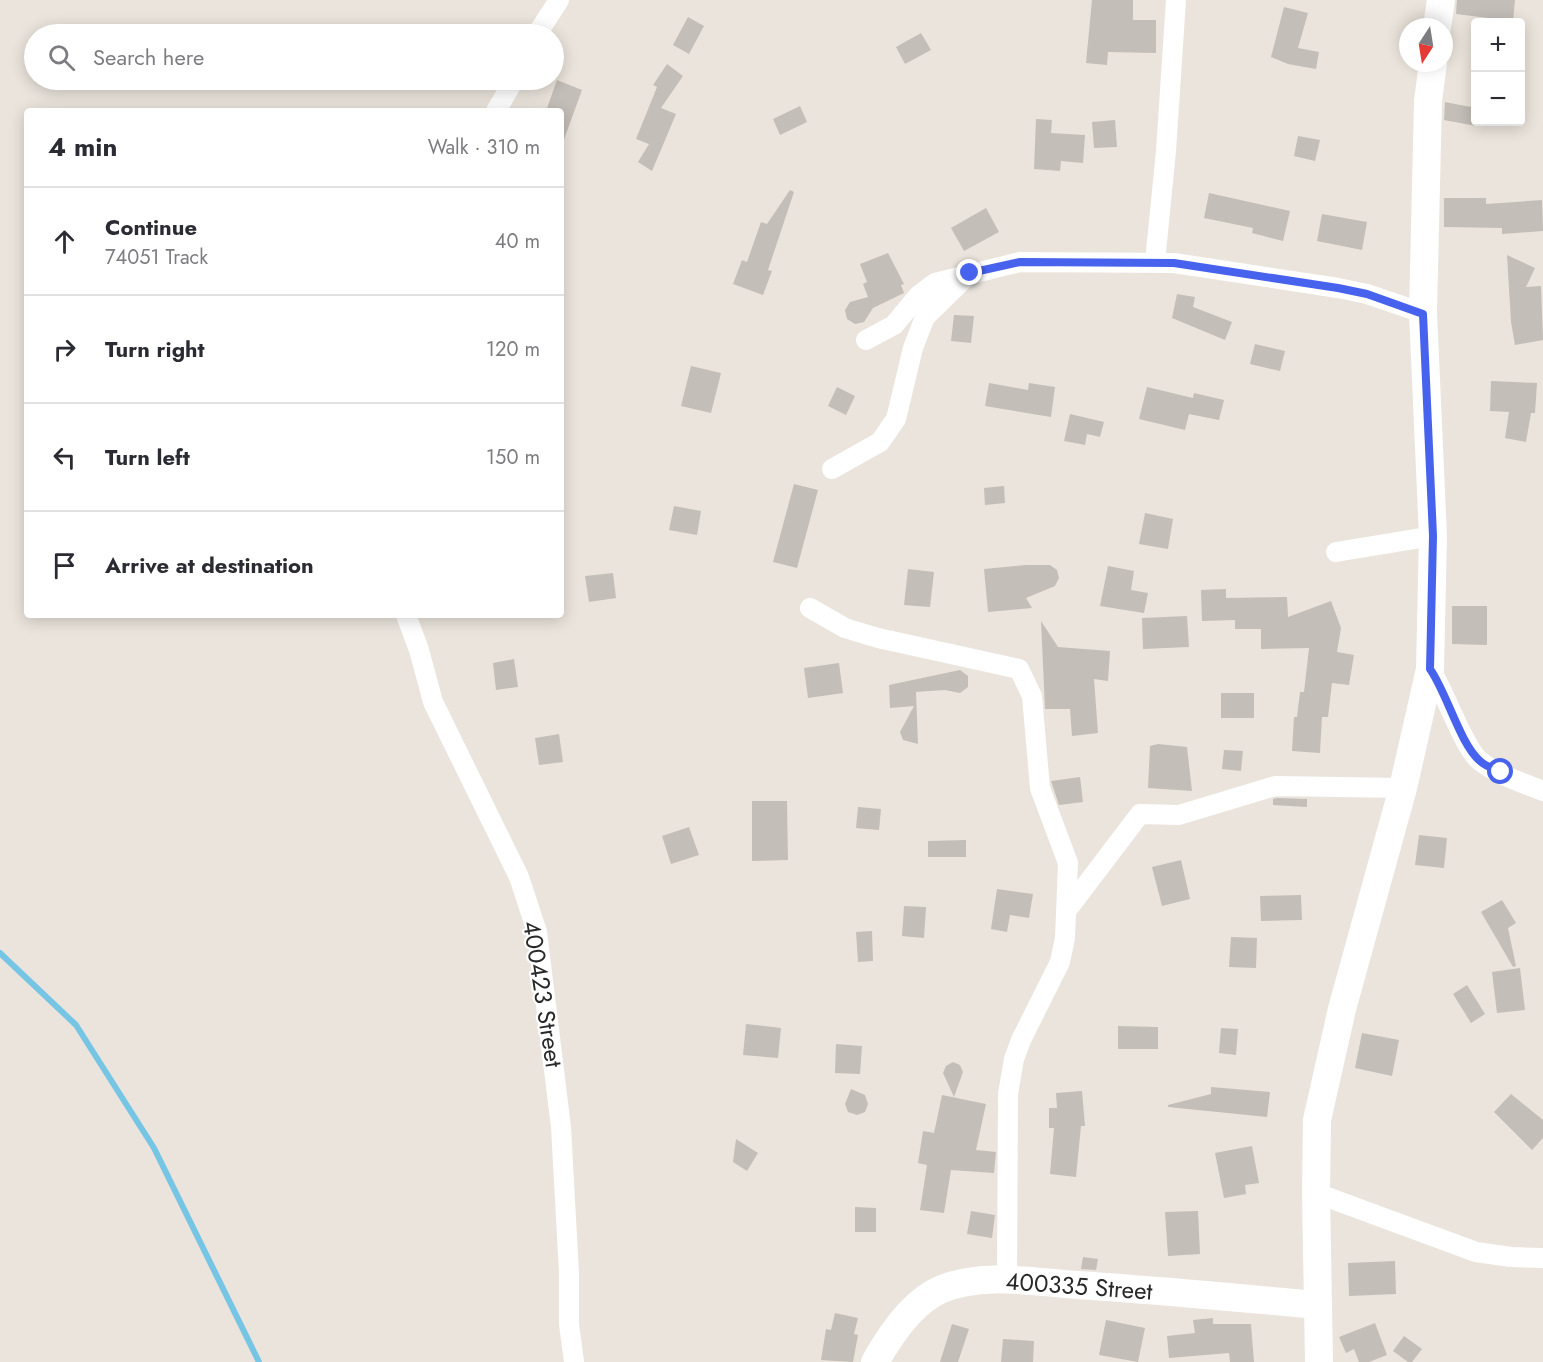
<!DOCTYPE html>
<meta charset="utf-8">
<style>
:root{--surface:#fff;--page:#f7f7f7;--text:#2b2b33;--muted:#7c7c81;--line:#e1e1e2}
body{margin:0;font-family:Jost,sans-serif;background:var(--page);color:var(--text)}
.controls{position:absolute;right:18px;top:18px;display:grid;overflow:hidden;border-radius:6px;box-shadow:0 3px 15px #0003}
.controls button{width:54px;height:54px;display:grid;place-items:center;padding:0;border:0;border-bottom:2px solid var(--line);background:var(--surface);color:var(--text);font:30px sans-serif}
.compass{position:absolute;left:1399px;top:18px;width:54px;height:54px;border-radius:50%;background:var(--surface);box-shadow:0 3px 15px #0003;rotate:192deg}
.stop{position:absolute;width:18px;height:18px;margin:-14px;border:4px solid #4762ec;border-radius:50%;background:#fff}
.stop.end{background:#4762ec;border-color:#fff;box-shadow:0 2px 6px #0008}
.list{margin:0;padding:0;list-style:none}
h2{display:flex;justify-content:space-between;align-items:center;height:78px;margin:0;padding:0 24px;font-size:26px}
h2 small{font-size:20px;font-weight:400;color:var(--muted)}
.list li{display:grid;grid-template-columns:39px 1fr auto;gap:18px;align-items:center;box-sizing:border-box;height:108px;padding:0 24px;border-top:2px solid var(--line)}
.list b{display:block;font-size:22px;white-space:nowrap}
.list p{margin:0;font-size:20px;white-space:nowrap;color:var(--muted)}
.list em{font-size:20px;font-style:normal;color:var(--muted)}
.icon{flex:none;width:33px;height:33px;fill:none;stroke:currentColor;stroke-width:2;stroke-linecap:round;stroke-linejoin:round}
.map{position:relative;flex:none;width:1543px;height:1362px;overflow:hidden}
.search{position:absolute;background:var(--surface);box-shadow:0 3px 15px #0003;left:24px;top:24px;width:540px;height:66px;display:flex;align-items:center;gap:15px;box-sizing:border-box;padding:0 21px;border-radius:33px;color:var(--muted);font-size:22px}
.panel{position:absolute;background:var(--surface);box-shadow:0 3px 15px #0003;left:24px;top:108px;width:540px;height:510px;border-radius:6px}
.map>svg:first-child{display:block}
</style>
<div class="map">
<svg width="1543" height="1362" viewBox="0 0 1543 1362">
<rect width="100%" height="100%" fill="#eae4dc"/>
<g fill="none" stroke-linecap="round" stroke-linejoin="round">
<polyline stroke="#76c5e5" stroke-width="6" points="0,953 76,1025 154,1148 259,1362"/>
</g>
<g fill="#c3beb7">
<polygon points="1092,0 1133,0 1133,20 1156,20 1156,53 1108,52 1107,65 1086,63"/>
<polygon points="1457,0 1515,0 1513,21 1456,14"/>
<polygon points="1284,7 1308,13 1298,48 1319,52 1316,69 1288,64 1271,57"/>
<polygon points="688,17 704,26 689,54 673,45"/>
<polygon points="921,33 931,50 905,64 896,47"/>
<polygon points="667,64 683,76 661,108 676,114 652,171 638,162 649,144 636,139 657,87 653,85"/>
<polygon points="557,80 582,90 563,142 561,111 546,111"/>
<polygon points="1445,102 1476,108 1476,126 1444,120"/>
<polygon points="800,106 807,122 780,135 773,119"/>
<polygon points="1036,119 1052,120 1051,133 1085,135 1083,163 1061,161 1060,171 1034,169"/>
<polygon points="1115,120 1117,147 1094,148 1092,122"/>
<polygon points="1298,136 1320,140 1315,161 1294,156"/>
<polygon points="790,190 794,192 768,270 772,271 763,295 733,284 742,260 747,262 761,222 767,224"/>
<polygon points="1209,193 1290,211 1283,241 1252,233 1253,228 1204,218"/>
<polygon points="1444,198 1486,198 1486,204 1542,200 1543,231 1502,234 1502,228 1444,227"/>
<polygon points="986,208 999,232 964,251 951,228"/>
<polygon points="1322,214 1367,222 1362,250 1317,241"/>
<polygon points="888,253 904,284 901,285 904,293 873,308 864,322 855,324 847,319 845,310 850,302 868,297 863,284 867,282 860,264"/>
<polygon points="1507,255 1535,268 1526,287 1541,286 1543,340 1515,345 1511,322"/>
<polygon points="1177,294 1195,297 1193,307 1232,322 1225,340 1172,318"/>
<polygon points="954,315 974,316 971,343 951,341"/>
<polygon points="1255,344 1285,351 1280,371 1250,364"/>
<polygon points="691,366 721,373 711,413 681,406"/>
<polygon points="1491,381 1537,383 1535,413 1531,413 1526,442 1505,438 1509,412 1490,411"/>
<polygon points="989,383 1028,390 1029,383 1055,387 1051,417 985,406"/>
<polygon points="837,387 855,396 846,415 828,406"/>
<polygon points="1147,387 1193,398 1194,393 1224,400 1219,420 1189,414 1185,430 1139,419"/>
<polygon points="1070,414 1104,422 1100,437 1087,434 1085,445 1064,441"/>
<polygon points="794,484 818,490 797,568 773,562"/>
<polygon points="1004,486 1005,503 985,505 984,488"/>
<polygon points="674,506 701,511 697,535 669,530"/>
<polygon points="1145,513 1173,519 1168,549 1139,544"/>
<polygon points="1026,565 1050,565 1057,570 1059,578 1055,586 1026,598 1032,608 988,612 984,569"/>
<polygon points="1108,566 1134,571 1131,590 1148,593 1144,613 1100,606"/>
<polygon points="908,569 934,572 930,607 904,605"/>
<polygon points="613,573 616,598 589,602 585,576"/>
<polygon points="1226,589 1226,598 1287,597 1288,617 1331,601 1341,628 1337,652 1354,655 1349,685 1332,683 1328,717 1322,717 1320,753 1292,751 1294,717 1297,717 1300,692 1304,692 1309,648 1261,649 1261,629 1235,629 1235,620 1202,621 1201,590"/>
<polygon points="1452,606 1487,606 1487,645 1452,644"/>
<polygon points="1187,616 1189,647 1143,649 1142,618"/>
<polygon points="1041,621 1058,647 1110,651 1108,681 1094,679 1098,733 1072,736 1070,709 1045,709"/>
<polygon points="514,659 518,687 496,690 493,663"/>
<polygon points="839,663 843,693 808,698 804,668"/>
<polygon points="960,670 968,676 968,687 960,693 945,690 916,692 918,744 903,740 900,732 914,706 890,708 889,685"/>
<rect x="1221" y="693" width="33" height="25"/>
<polygon points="559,734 563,762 539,765 535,738"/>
<polygon points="1158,744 1187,747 1192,791 1148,788 1150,746"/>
<polygon points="1224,750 1243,751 1241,771 1222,769"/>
<polygon points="1080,777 1083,802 1059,805 1051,781"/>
<polygon points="1277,798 1307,799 1307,807 1273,805 1273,799"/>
<polygon points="752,801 787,801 788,860 752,861"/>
<polygon points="858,807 881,809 879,830 856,828"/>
<polygon points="689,827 699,855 671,864 662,836"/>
<polygon points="1419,835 1447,838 1444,868 1415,865"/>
<polygon points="966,840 966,857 928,857 928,841"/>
<polygon points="1181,860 1190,899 1162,906 1152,867"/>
<polygon points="997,889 1033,894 1029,918 1010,915 1007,932 991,929"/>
<polygon points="1301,895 1302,920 1261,921 1260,896"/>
<polygon points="1502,900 1516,923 1508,928 1516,966 1513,967 1481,912"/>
<polygon points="904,906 926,907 924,938 902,936"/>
<polygon points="872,931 873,961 858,962 856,932"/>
<polygon points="1231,937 1257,938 1256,968 1229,967"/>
<polygon points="1520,968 1525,1010 1497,1013 1492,972"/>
<polygon points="1467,985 1485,1014 1471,1023 1453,994"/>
<polygon points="746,1024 781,1028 778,1058 743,1055"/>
<polygon points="1118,1026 1158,1027 1158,1049 1118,1049"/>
<polygon points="1221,1028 1238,1029 1236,1055 1219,1053"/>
<polygon points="1362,1033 1399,1040 1392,1076 1355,1068"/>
<polygon points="836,1044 862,1046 860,1074 835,1073"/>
<polygon points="953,1062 960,1065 963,1072 954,1097 943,1073 946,1066"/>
<polygon points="1211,1087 1270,1092 1267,1117 1168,1107 1168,1105 1211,1094"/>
<polygon points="851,1089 865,1095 868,1104 865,1112 857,1115 848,1112 845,1104"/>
<polygon points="1082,1091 1085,1126 1081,1126 1076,1177 1050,1174 1054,1128 1049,1128 1049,1108 1057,1108 1056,1093"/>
<polygon points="1511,1094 1543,1120 1543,1138 1532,1150 1494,1112"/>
<polygon points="942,1095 986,1104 976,1150 996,1152 994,1173 951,1170 944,1213 920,1210 927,1165 918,1163 923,1131 934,1133"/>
<polygon points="736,1139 758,1153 747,1171 733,1162"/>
<polygon points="1252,1146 1259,1183 1245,1185 1246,1194 1224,1198 1215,1153"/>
<polygon points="855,1207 876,1208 876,1232 855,1232"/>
<polygon points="971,1211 995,1215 992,1238 967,1234"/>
<polygon points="1198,1211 1200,1254 1168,1256 1165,1212"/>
<polygon points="1083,1257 1098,1259 1096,1270 1081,1269"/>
<polygon points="1395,1261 1396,1294 1349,1296 1348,1263"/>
<polygon points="835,1313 858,1318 854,1334 858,1335 853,1362 821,1360 826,1329 831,1330"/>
<polygon points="1213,1318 1213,1324 1251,1324 1254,1362 1230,1362 1229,1353 1169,1358 1167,1336 1195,1333 1193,1320"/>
<polygon points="1106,1320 1145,1328 1138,1362 1099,1355"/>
<polygon points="1375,1323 1387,1355 1369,1362 1359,1362 1354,1349 1346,1353 1339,1337"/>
<polygon points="952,1324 969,1329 958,1362 940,1362"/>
<polygon points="1404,1336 1422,1349 1412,1362 1408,1362 1393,1351"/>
<polygon points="1003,1339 1034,1341 1033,1362 1001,1362"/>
</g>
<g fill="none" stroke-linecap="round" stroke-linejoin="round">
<g stroke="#fff" stroke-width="20">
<polyline points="537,34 559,0"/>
<polyline points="496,111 514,80"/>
<polyline points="1155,262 1166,151 1176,0"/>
<polyline points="866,340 894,325 919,295 935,283 1020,262 1174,263 1338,288 1367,294 1423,313"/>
<polyline points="832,469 880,442 896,419 913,348 925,317 969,274"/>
<polyline points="1336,552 1433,536"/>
<polyline points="810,608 845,628 878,638 1019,669 1032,696 1040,788 1068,863 1065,938 1060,962 1021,1040 1014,1059 1008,1094 1007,1280"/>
<polyline points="406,615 419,650 433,702 519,877 537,932 561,1127 569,1273 569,1324 574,1362"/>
<path d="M1430,669C1445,691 1464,749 1480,761C1498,775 1523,783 1543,791"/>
<polyline points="1067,910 1140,814 1179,815 1275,786 1403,788"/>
<polyline points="1316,1193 1476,1252 1511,1257 1543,1258"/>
</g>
<g stroke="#fff" stroke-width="28">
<polyline points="1437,27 1441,0"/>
<path d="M875,1362C889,1337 913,1301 942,1289C983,1272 1033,1282 1077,1285C1157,1290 1238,1298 1318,1305"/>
<polyline points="1319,1362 1316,1193 1317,1120 1342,1009 1403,788 1430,669 1433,536 1423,313 1428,101 1433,63"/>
</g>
</g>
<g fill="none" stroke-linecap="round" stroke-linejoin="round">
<path stroke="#4762ec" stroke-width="8" d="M970,273L1020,262L1174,263L1338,288L1367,294L1423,314L1433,536L1430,669C1447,693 1460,744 1480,761C1485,766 1494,769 1501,772"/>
</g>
<g text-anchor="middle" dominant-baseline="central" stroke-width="4.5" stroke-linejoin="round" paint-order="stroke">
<g font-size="24" fill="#292929" stroke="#fff">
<text transform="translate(543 994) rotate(81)">400423 Street</text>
<text transform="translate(1079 1286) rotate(4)">400335 Street</text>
</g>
</g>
</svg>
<div class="controls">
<button>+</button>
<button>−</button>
</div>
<svg class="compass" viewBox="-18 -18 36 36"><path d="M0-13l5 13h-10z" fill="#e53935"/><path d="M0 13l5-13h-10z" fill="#7c7c81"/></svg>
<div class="stop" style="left:1501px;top:772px"></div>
<div class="stop end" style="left:970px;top:273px"></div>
<div class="search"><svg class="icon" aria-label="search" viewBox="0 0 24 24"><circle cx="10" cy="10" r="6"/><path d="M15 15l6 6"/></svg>Search here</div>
<section class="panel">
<h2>4 min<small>Walk · 310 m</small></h2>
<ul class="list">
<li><svg class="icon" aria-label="ahead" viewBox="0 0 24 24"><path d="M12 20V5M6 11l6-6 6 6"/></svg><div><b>Continue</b><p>74051 Track</p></div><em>40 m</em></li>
<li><svg class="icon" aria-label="right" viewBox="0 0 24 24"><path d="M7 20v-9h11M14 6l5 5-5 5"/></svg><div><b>Turn right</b></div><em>120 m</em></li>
<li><svg class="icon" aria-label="left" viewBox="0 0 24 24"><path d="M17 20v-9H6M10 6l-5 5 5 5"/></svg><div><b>Turn left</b></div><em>150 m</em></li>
<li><svg class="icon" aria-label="arrive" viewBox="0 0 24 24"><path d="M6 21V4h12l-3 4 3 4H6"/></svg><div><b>Arrive at destination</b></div></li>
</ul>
</section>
</div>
